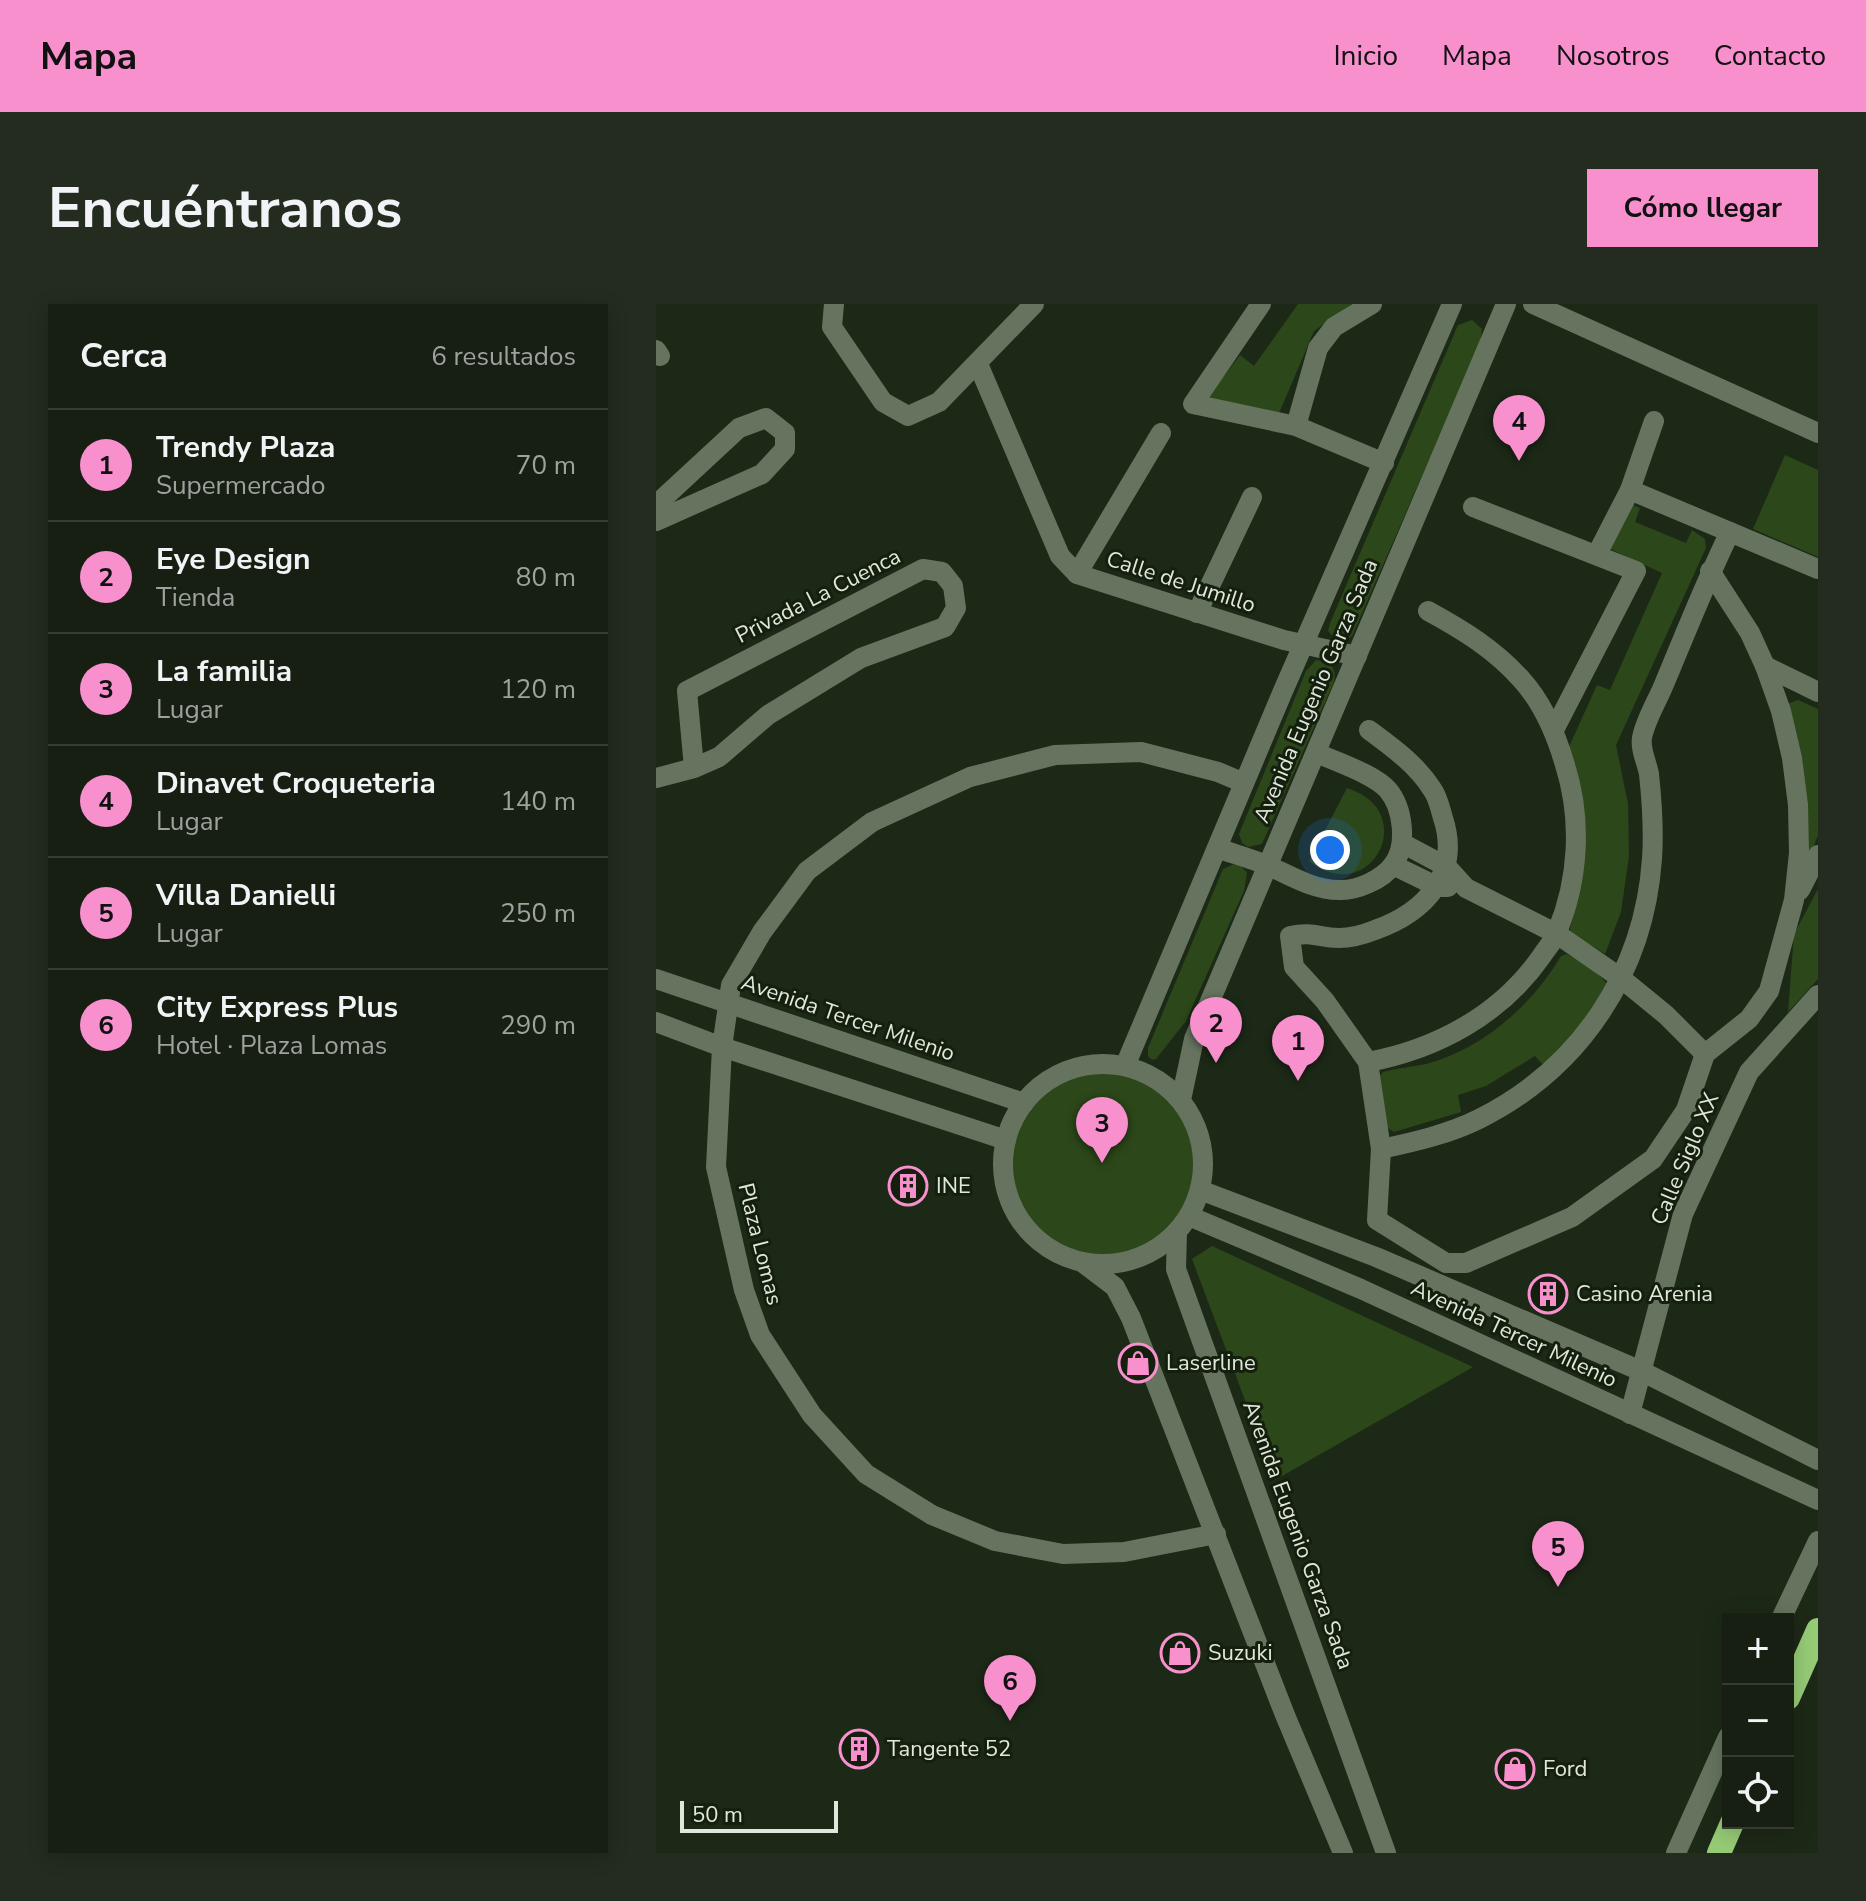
<!DOCTYPE html>
<html lang="es">
<meta charset="utf-8">
<style>
:root{--surface:#161f11;--page:#232c1f;--text:#f1f3f6;--muted:#9ea29f;--line:#353d31;--accent:#f790cd}
body{margin:0;font-family:"Nunito Sans",sans-serif;background:var(--page);color:var(--text)}
.controls{position:absolute;right:24px;bottom:24px;display:grid;overflow:hidden;border-radius:0px;box-shadow:0 4px 20px #0003}
.controls button{width:72px;height:72px;display:grid;place-items:center;padding:0;border:0;border-bottom:2px solid var(--line);background:var(--surface);color:var(--text);font:40px sans-serif}
.scale{position:absolute;left:24px;bottom:20px;width:158px;box-sizing:border-box;padding-left:8px;border:4px solid #e0e7dc;border-top:0;font-size:22px;line-height:28px;white-space:nowrap;color:#e0e7dc;-webkit-text-stroke:6px #141f0e;paint-order:stroke}
.you{position:absolute;left:674px;top:546px;width:28px;height:28px;margin:-20px;border:6px solid #fff;border-radius:50%;background:#1a73e8;box-shadow:0 0 0 12px #1a73e833}
.badge{display:grid;place-items:center;width:52px;height:52px;border-radius:50%;background:var(--accent);color:#111;font-size:26px;font-weight:700}
.pin{position:absolute;translate:-50% -66px;filter:drop-shadow(0 2px 4px #0008)}
.pin::after{content:'';position:absolute;top:42px;width:28px;height:24px;background:inherit;clip-path:polygon(0 0,100% 0,50% 100%)}
.list{margin:0;padding:0;list-style:none}
h2{display:flex;justify-content:space-between;align-items:center;height:104px;margin:0;padding:0 32px;font-size:34px}
h2 small{font-size:26px;font-weight:400;color:var(--muted)}
.list li{display:grid;grid-template-columns:52px 1fr auto;gap:24px;align-items:center;box-sizing:border-box;height:112px;padding:0 32px;border-top:2px solid var(--line)}
.list b{display:block;font-size:30px;white-space:nowrap}
.list p{margin:0;font-size:26px;white-space:nowrap;color:var(--muted)}
.list em{font-size:26px;font-style:normal;color:var(--muted)}
.icon{flex:none;width:44px;height:44px;fill:none;stroke:currentColor;stroke-width:2;stroke-linecap:round;stroke-linejoin:round}
.map{position:relative;flex:none;width:1162px;height:1549px;overflow:hidden;border-radius:0px}
header{display:flex;align-items:center;gap:48px;box-sizing:border-box;height:112px;padding:0 40px;background:var(--accent);color:#111}
header strong{font-size:38px}
nav{display:flex;gap:44px;margin-inline-start:auto;font-size:28px}
.intro{display:flex;align-items:center;justify-content:space-between;box-sizing:border-box;height:192px;padding:0 48px}
h1{margin:0;font-size:56px}
.button{padding:20px 36px;border-radius:0px;background:var(--accent);color:#111;font-size:28px;font-weight:700}
main{display:flex;gap:48px;padding:0 48px}
aside{flex:1;background:var(--surface);border-radius:0px;box-shadow:0 4px 20px #0003}
.map>svg:first-child{display:block}
</style>
<header>
<strong>Mapa</strong>
<nav><a>Inicio</a><a>Mapa</a><a>Nosotros</a><a>Contacto</a></nav>
</header>
<div class="intro"><h1>Encuéntranos</h1><a class="button">Cómo llegar</a></div>
<main>
<aside>
<h2>Cerca<small>6 resultados</small></h2>
<ul class="list">
<li><span class="badge">1</span><div><b>Trendy Plaza</b><p>Supermercado</p></div><em>70 m</em></li>
<li><span class="badge">2</span><div><b>Eye Design</b><p>Tienda</p></div><em>80 m</em></li>
<li><span class="badge">3</span><div><b>La familia</b><p>Lugar</p></div><em>120 m</em></li>
<li><span class="badge">4</span><div><b>Dinavet Croqueteria</b><p>Lugar</p></div><em>140 m</em></li>
<li><span class="badge">5</span><div><b>Villa Danielli</b><p>Lugar</p></div><em>250 m</em></li>
<li><span class="badge">6</span><div><b>City Express Plus</b><p>Hotel · Plaza Lomas</p></div><em>290 m</em></li>
</ul>
</aside>
<div class="map">
<svg width="1162" height="1549" viewBox="0 0 1162 1549">
<rect width="100%" height="100%" fill="#1d2917"/>
<g fill="#2c4719">
<polygon points="642,0 696,0 658,27 621,114 552,93 584,51 598,62"/>
<polygon points="816,16 826,25 824,39 696,332 690,337 681,337 672,327 674,319 802,21"/>
<polygon points="1129,151 1162,166 1162,253 1097,225"/>
<path d="M973,199L984,204L979,218L1030,239L1036,226L1049,235L1050,244L960,441L972,500L973,552L965,608L949,650L913,628C931,566 935,506 912,445L941,381L954,386L1006,269L952,244Z"/>
<path d="M660,356C674,357 681,364 678,378L606,540L592,543L586,539L583,530L650,367Z"/>
<polygon points="1142,396 1162,405 1162,531 1153,555 1131,400"/>
<path d="M691,484C766,508 714,605 653,557Z"/>
<polygon points="578,560 584,561 591,569 588,587 530,717 500,755 496,756 492,752 492,744 567,565"/>
<polygon points="1162,585 1162,675 1132,708 1138,630"/>
<path d="M911,650C929,659 943,668 955,685L934,717L888,762L879,752L830,782L802,791L805,808L738,828L730,823L723,773L727,768C741,764 756,763 770,760C827,745 876,701 905,652Z"/>
<circle cx="447" cy="861" r="94"/>
<polygon points="556,942 817,1063 619,1176 536,955"/>
</g>
<g fill="none" stroke-linecap="round" stroke-linejoin="round">
<g stroke="#66745f" stroke-width="20">
<polyline points="178,0 176,23 227,98 252,112 283,98 378,0"/>
<polyline points="605,0 537,100 640,122 728,159"/>
<polyline points="877,0 1162,129"/>
<polyline points="0,46 4,52"/>
<polyline points="322,60 404,252 421,270 628,336 701,352"/>
<polyline points="640,122 662,44 678,23 716,0"/>
<polyline points="974,186 1162,265"/>
<polyline points="0,201 83,124 110,114 129,129 129,145 106,170 0,217"/>
<polyline points="817,203 980,267 898,426"/>
<polyline points="941,250 974,186 998,117"/>
<polyline points="421,270 505,129"/>
<polyline points="541,309 596,193"/>
<polyline points="1109,362 1162,388"/>
<path d="M713,426C737,444 760,460 776,485C782,493 784,504 787,514C805,569 770,608 719,626C709,630 694,634 683,634C662,634 658,627 634,632L638,663L669,697L712,758L725,845L721,916L790,959H810L916,913L997,855L1030,806L1049,750L1093,715L1113,687L1138,596L1143,549L1142,501L1136,454L1125,407L1109,362L1094,329L1054,267"/>
<polyline points="0,474 38,464 63,453 112,411 205,354 289,323 300,304 297,282 286,268 267,265 31,387 38,464"/>
<polyline points="746,539 791,563 810,584 901,630 966,675 1010,711 1049,750"/>
<path d="M561,544C578,550 596,555 613,562C635,572 658,586 683,586C700,587 726,576 737,561C752,541 747,504 732,486C718,470 680,458 661,449"/>
<polyline points="737,561 782,583 792,583"/>
<polyline points="1144,586 1162,551"/>
<polyline points="0,675 368,799"/>
<polyline points="0,718 66,743 350,836"/>
<path d="M712,758C781,745 844,711 885,653C890,645 898,637 901,628C923,575 926,515 909,461C900,430 887,399 865,375C838,345 807,326 772,307"/>
<circle cx="447" cy="860" r="100"/>
<polyline points="469,762 627,387 796,0"/>
<polyline points="525,796 538,735 850,0"/>
<path d="M725,845C758,838 793,830 823,815C925,764 988,668 996,555C998,526 996,498 993,470C991,459 984,445 986,434C989,416 1002,396 1009,378C1030,328 1050,277 1074,228"/>
<polyline points="544,886 720,953 985,1067 1162,1156"/>
<polyline points="533,912 705,985 1162,1196"/>
<polyline points="521,928 520,965 730,1549"/>
<polyline points="426,958 459,983 475,1014 629,1411 687,1549"/>
<polyline points="974,1110 1027,910 1093,768 1162,691"/>
<polyline points="560,1230 468,1248 407,1250 339,1237 276,1211 210,1170 156,1111 104,1031 88,986 60,863 66,743 75,681 106,628 151,567 216,518 314,473 399,451 485,448 562,468 588,479"/>
<polyline points="1125,1315 1162,1237"/>
<polyline points="1020,1549 1072,1433"/>
</g>
<g stroke="#96cb76" stroke-width="24">
<polyline points="1132,1394 1162,1326"/>
<polyline points="1063,1549 1076,1519"/>
</g>
</g>
<defs>
<g id="building-ring" transform="scale(2)"><circle r="9.5" fill="#141f0e" stroke="#f790cd" stroke-width="1.5"/><path d="M-4-6H4V6H1V3H-1V6H-4ZM-2.5-4.3h1.7v1.8h-1.7ZM.8-4.3h1.7v1.8H.8ZM-2.5-1h1.7V.8h-1.7ZM.8-1h1.7V.8H.8Z" fill="#f790cd"/></g>
<g id="shop-ring" transform="scale(2)"><circle r="9.5" fill="#141f0e" stroke="#f790cd" stroke-width="1.5"/><path d="M-5-2.5h2.3a2.7 3.5 0 0 1 5.4 0H5L5.5 6h-11ZM-1.5-2.5h3a1.5 2.3 0 0 0-3 0Z" fill="#f790cd"/></g>
</defs>
<g fill-rule="evenodd">
<use href="#building-ring" x="252" y="882"/>
<use href="#building-ring" x="892" y="990"/>
<use href="#shop-ring" x="482" y="1059"/>
<use href="#shop-ring" x="524" y="1349"/>
<use href="#building-ring" x="203" y="1445"/>
<use href="#shop-ring" x="859" y="1465"/>
</g>
<g text-anchor="middle" dominant-baseline="central" stroke-width="6" stroke-linejoin="round" paint-order="stroke">
<g font-size="22" fill="#e0e7dc" stroke="#141f0e">
<text transform="translate(525 278) rotate(18)">Calle de Jumillo</text>
<text transform="translate(162 292) rotate(-27)">Privada La Cuenca</text>
<text transform="translate(660 387) rotate(-67)">Avenida Eugenio Garza Sada</text>
<text transform="translate(192 714) rotate(19)">Avenida Tercer Milenio</text>
<text transform="translate(1029 855) rotate(-67)">Calle Siglo XX</text>
<text transform="translate(104 940) rotate(76)">Plaza Lomas</text>
<text transform="translate(858 1030) rotate(25)">Avenida Tercer Milenio</text>
<text transform="translate(642 1231) rotate(70)">Avenida Eugenio Garza Sada</text>
</g>
<g font-size="22" fill="#e0e7dc" stroke="#141f0e" text-anchor="start">
<text x="280" y="882">INE</text>
<text x="920" y="990">Casino Arenia</text>
<text x="510" y="1059">Laserline</text>
<text x="552" y="1349">Suzuki</text>
<text x="231" y="1445">Tangente 52</text>
<text x="887" y="1465">Ford</text>
</g>
</g>
</svg>
<div class="controls">
<button>+</button>
<button>−</button>
<button><svg class="icon" aria-label="locate" viewBox="0 0 24 24"><circle cx="12" cy="12" r="6"/><path d="M12 2v4M12 18v4M2 12h4M18 12h4"/></svg></button>
</div>
<div class="scale">50 m</div>
<div class="you"></div>
<div class="pin badge" style="left:642px;top:777px">1</div>
<div class="pin badge" style="left:560px;top:759px">2</div>
<div class="pin badge" style="left:446px;top:859px">3</div>
<div class="pin badge" style="left:863px;top:157px">4</div>
<div class="pin badge" style="left:902px;top:1283px">5</div>
<div class="pin badge" style="left:354px;top:1417px">6</div>
</div>
</main>
